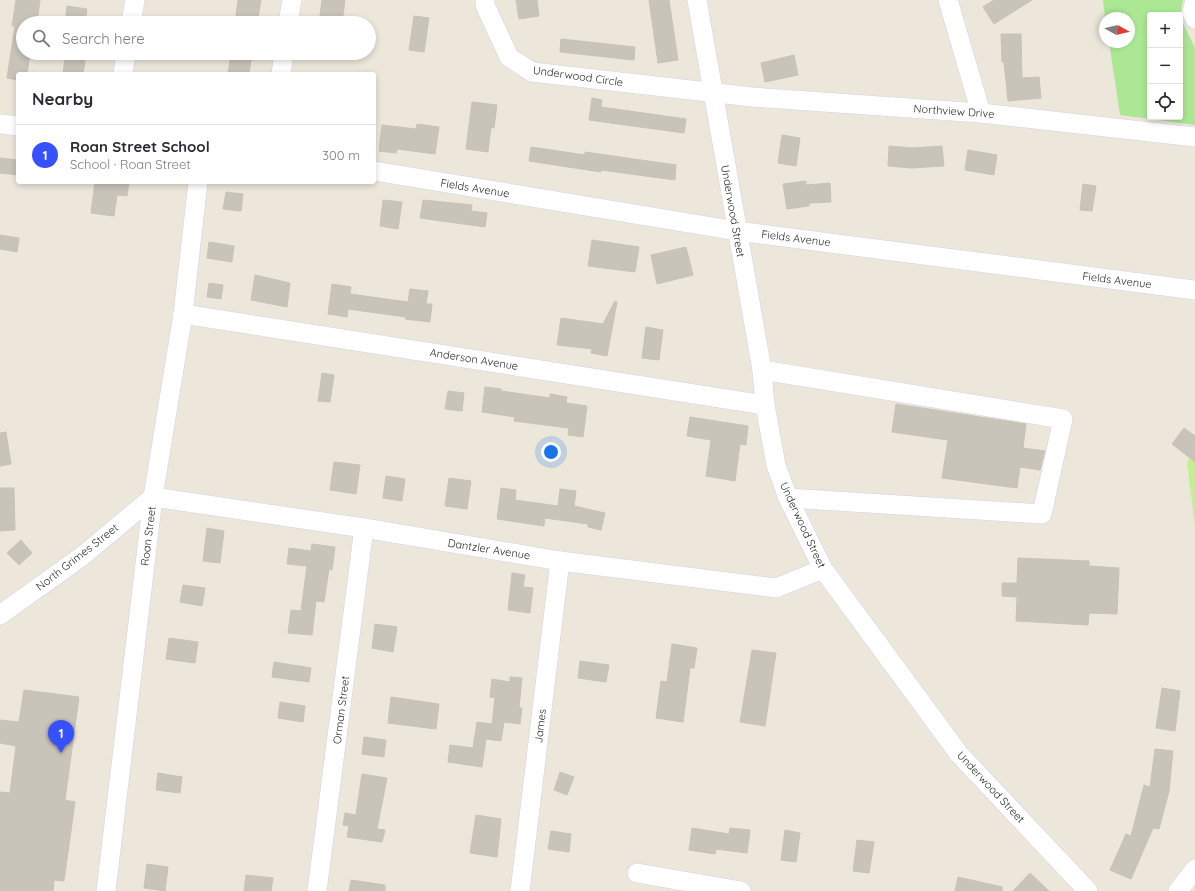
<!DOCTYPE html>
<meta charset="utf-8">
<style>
:root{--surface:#fff;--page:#f2f2f3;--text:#2b2b33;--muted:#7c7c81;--line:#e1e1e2;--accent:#3651ff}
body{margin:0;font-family:Quicksand,sans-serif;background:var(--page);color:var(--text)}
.controls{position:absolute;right:12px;top:12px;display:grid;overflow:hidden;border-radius:4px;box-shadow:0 2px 6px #0003}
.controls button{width:36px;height:36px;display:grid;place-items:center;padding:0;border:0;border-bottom:1px solid var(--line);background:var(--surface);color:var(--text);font:20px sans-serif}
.compass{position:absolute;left:1099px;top:12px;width:36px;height:36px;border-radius:50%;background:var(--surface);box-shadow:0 2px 6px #0003;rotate:98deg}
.you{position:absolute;left:551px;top:452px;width:14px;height:14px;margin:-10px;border:3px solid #fff;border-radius:50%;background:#1a73e8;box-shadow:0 0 0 6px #1a73e833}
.badge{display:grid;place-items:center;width:26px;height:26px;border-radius:50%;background:var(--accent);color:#fff;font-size:13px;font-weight:700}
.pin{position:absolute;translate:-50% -33px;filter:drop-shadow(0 1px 2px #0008)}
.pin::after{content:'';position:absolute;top:21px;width:14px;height:12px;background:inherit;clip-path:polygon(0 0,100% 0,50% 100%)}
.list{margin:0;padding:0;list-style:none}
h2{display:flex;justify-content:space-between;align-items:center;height:52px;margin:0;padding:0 16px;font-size:17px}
h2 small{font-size:13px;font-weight:400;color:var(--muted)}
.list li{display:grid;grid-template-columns:26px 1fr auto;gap:12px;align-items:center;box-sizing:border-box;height:60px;padding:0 16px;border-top:1px solid var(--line)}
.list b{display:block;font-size:15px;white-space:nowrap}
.list p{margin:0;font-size:13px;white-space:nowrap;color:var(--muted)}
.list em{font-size:13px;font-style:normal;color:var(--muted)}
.icon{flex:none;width:22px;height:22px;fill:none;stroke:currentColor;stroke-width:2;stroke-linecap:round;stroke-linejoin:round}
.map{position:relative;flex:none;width:1195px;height:891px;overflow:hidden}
.search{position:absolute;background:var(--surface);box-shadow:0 2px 6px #0003;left:16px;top:16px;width:360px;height:44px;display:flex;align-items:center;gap:10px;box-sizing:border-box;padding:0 14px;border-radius:22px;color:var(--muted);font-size:15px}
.panel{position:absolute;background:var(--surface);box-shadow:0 2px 6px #0003;left:16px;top:72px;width:360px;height:112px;border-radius:4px}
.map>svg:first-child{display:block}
</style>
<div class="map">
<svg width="1195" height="891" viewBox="0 0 1195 891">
<rect width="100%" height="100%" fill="#ede6db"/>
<path fill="#ace794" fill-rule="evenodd" d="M1103,0H1183L1180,17L1195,48V125L1120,115L1109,42H1129V18H1105ZM1150,15H1180V117H1150Z"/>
<polygon fill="#c1f08f" points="1195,452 1195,527 1187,462"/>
<g fill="#c8c4ba" stroke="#c9c3b5">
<polygon points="16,0 40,0 37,23 23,23 23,53 30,53 27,74 18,74 18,80 7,78 15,26 12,26"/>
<polygon points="238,0 261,0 257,23 235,23"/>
<polygon points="322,0 345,0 342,23 319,23"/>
<polygon points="516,0 537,0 539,16 519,19"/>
<polygon points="649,0 669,0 678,60 658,63"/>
<polygon points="994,0 1032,0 994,24 983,7"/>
<polygon points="67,6 87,9 85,23 65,23"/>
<polygon points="414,16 429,18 424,52 409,50"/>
<polygon points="1001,34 1021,34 1022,78 1039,77 1041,98 1008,101 1004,62 1002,62"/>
<polygon points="561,39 635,47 634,60 560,52"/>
<polygon points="231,53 252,53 249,74 228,74"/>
<polygon points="794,55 798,75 765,82 761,63"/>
<polygon points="65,58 85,61 83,74 63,74"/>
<polygon points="592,98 602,100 601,107 686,119 684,133 589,120"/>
<polygon points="472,102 497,105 494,128 491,127 488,152 466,149"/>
<polygon points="417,124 439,127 435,154 397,149 396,153 379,151 382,125 416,129"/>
<polygon points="782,135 800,138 796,166 778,163"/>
<polygon points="889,146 914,148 942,146 944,166 911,168 888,166"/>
<polygon points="531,147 585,155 585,152 676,165 675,180 601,170 601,172 529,161"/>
<polygon points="968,150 997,155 994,175 965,170"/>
<polygon points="0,158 18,160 18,175 0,173"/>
<polygon points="806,181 806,185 830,183 831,202 809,203 809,206 787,209 783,184"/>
<polygon points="95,182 129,182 127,196 117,195 114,216 91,213"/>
<polygon points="1083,184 1096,186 1092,211 1080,210"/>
<polygon points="226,192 243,194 241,211 223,209"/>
<polygon points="383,200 402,202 398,229 380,226"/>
<polygon points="423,200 472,205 471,211 487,213 485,227 420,218"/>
<polygon points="0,235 19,238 17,252 0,249"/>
<polygon points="592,240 639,247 635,272 588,266"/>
<polygon points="209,242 234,246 232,262 207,258"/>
<polygon points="686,247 693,275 657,284 651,255"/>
<polygon points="255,275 290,283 287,307 251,300"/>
<polygon points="209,283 223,285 221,299 207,297"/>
<polygon points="332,284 351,287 350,294 408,302 410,289 428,291 426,304 432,304 430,322 405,319 406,317 348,309 347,317 328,314"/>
<polygon points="615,301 617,302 607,356 591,353 592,349 557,345 561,318 603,324"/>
<polygon points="646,327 663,330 659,360 642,358"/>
<polygon points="322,373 334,375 330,402 318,401"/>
<polygon points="485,387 501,389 501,391 550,398 550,394 567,397 566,403 587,406 583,437 568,435 569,428 514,421 515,417 482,412"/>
<polygon points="448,391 464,393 462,411 445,409"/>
<polygon points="896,404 1026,424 1023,448 1045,451 1040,470 1020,467 1017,488 942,478 948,440 892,432"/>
<polygon points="690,417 748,426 746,445 740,444 735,481 706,476 711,440 687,436"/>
<polygon points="1184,428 1195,436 1195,462 1172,444"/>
<polygon points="6,432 11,464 0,466 0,433"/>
<polygon points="334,462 360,465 356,494 330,490"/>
<polygon points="386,476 405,479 402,501 383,498"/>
<polygon points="449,478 471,481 467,509 445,506"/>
<polygon points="0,488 14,488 15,530 0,531"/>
<polygon points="501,488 516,490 515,500 558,506 560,489 576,491 574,506 605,513 601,530 588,527 588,524 545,518 544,526 497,519"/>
<polygon points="207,528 224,531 220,563 203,561"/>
<polygon points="21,540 32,553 19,565 7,553"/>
<polygon points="312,544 335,547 332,570 329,569 324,602 316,601 312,635 288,633 291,610 301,611 307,566 287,564 289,548 311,551"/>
<polygon points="1018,558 1089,561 1089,566 1119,568 1117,614 1089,613 1088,625 1016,621 1017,597 1002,596 1002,583 1017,583"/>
<polygon points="512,573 525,575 523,587 533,588 530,613 508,610"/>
<polygon points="183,585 205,588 202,606 180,602"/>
<polygon points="375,624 397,627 393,652 372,648"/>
<polygon points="169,638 198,642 195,663 166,659"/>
<polygon points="672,644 697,648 694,668 690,668 683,722 656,718 661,681 667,682"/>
<polygon points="752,650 776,653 765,726 740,722"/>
<polygon points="580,661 609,665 606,682 578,678"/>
<polygon points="274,662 311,668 309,682 272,677"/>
<polygon points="510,677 522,678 519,708 522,708 520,724 504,722 501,741 486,739 482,767 448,762 450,745 473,748 477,722 492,724 495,698 490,697 492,679 510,682"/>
<polygon points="1162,688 1180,691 1175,731 1156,728"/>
<polygon points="24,690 79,697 65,800 75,802 64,881 54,880 53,891 0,891 0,792 10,793 16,746 0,743 0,720 19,722"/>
<polygon points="391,697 439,704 436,729 388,723"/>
<polygon points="280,702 305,706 303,722 278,718"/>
<polygon points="364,737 386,740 384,757 362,754"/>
<polygon points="1155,749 1173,751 1169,791 1159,829 1153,828 1131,879 1110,870 1126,834 1131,836 1144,785 1150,787"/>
<polygon points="560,772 574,777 567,795 554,790"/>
<polygon points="158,773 182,777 180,793 156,790"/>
<polygon points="362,774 387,778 377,829 385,830 382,842 347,837 349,826 343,825 345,813 356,815"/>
<polygon points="476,815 501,819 497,857 470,853"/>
<polygon points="692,828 729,834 730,828 750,830 747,853 716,849 715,854 689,850"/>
<polygon points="785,830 800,833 796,862 781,860"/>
<polygon points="551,831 571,834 569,852 548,849"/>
<polygon points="857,840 874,842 869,873 853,871"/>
<polygon points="147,864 168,867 165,891 144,888"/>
<polygon points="1030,873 1049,891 1013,891"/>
<polygon points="246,875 273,878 271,891 244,891"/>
<polygon points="958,877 1002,887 1002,891 955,891"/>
<polygon points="351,880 385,885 385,891 349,891"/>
</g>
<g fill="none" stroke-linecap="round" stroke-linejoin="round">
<g stroke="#d0d3e4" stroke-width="20">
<g id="minor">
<polyline points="485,0 485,5 509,57 532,72 752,97 981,113 1195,137"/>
<polyline points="697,0 762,370 765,405 776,465 788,498 823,569 959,754 1088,891"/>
<polyline points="948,0 981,113"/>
<polyline points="1195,0 1192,13 1195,19"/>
<polyline points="131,23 135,0"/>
<polyline points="288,23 292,0"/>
<polyline points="123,74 126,53"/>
<polyline points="281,74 284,53"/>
<polyline points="0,124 18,126"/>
<polyline points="374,171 737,231 1195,290"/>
<polyline points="183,314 765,405"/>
<polyline points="762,370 1063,419 1042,514 788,498"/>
<polyline points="0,615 81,557 153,497 364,528 560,561 776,588 823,569"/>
<polyline points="637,873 741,891"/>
<polyline points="106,891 153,497 183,314 198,182"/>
<polyline points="317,891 364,528"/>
<polyline points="520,891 560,561"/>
<polyline points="1178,891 1195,869"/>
</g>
</g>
<use href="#minor" stroke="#fff" stroke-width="19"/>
</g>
<g text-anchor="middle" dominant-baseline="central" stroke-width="4" stroke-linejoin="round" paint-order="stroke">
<g font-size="11" fill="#2a2a2a" stroke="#fff">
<text transform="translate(578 76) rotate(8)">Underwood Circle</text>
<text transform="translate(954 111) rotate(4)">Northview Drive</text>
<text transform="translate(475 188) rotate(9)">Fields Avenue</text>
<text transform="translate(733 211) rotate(80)">Underwood Street</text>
<text transform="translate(796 238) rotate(7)">Fields Avenue</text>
<text transform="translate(1117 280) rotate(7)">Fields Avenue</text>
<text transform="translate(474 359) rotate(9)">Anderson Avenue</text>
<text transform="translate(803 525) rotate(65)">Underwood Street</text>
<text transform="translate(148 536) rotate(-83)">Roan Street</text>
<text transform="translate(489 549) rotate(9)">Dantzler Avenue</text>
<text transform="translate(77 557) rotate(-38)">North Grimes Street</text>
<text transform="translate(341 710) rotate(-83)">Orman Street</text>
<text transform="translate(540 726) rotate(-83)">James</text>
<text transform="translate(991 787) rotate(47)">Underwood Street</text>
</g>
</g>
</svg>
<div class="controls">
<button>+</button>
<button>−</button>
<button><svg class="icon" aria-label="locate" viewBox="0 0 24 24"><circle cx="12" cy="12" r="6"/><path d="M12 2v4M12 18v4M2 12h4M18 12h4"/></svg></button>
</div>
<svg class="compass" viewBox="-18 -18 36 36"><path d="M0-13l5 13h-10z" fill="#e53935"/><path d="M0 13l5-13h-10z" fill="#7c7c81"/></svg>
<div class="you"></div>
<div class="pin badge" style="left:61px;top:753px">1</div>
<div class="search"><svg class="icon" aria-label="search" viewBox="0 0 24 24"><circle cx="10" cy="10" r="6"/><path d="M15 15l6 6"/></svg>Search here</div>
<section class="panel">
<h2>Nearby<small></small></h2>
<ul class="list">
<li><span class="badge">1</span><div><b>Roan Street School</b><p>School · Roan Street</p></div><em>300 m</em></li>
</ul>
</section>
</div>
